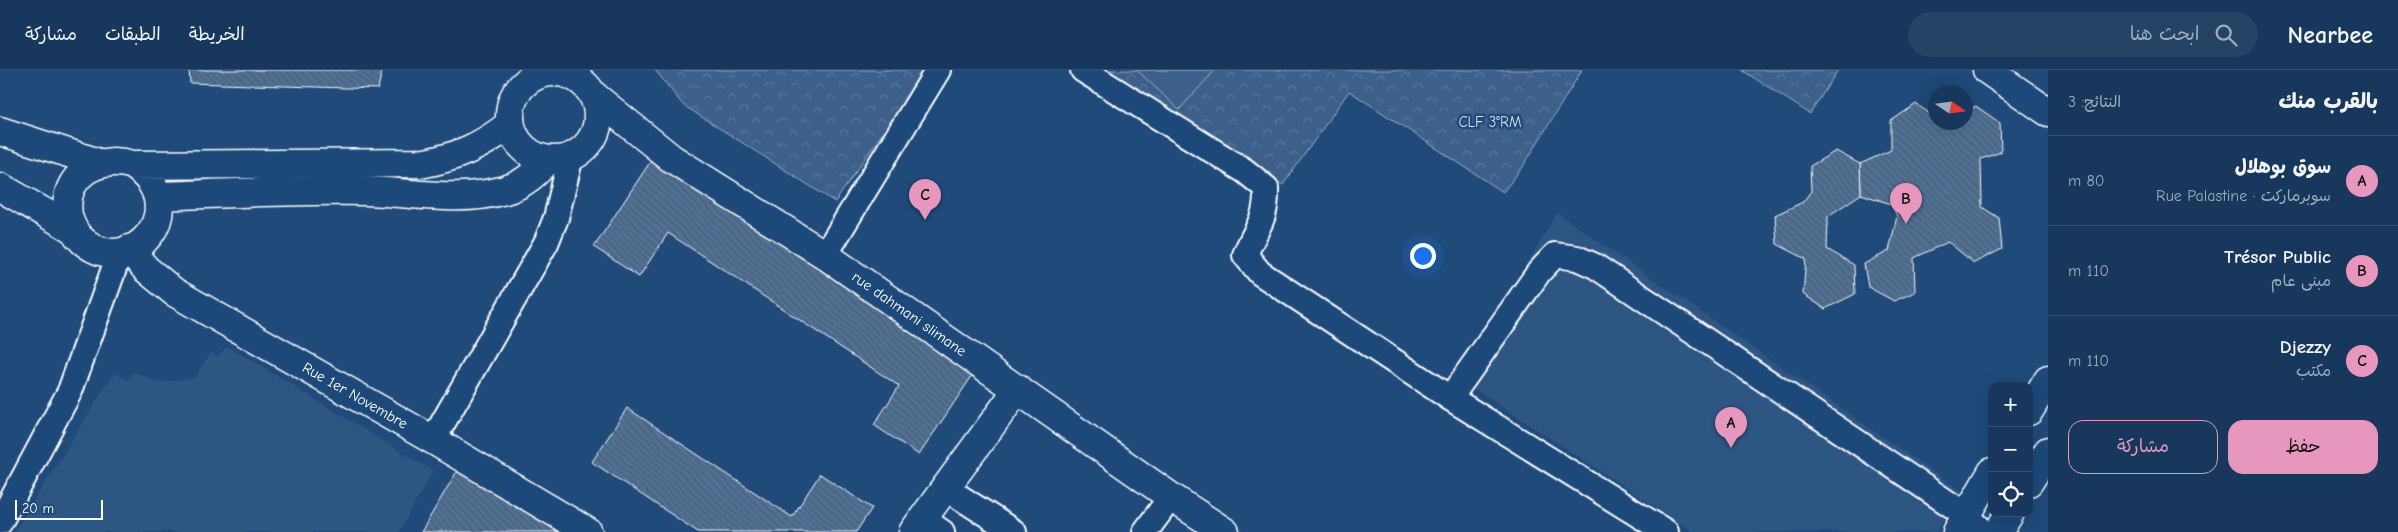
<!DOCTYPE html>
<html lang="ar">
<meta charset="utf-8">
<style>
:root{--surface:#17385c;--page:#244365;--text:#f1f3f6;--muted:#9eacbb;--line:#365272;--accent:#e797bd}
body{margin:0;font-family:"Comic Neue","Playpen Sans Arabic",sans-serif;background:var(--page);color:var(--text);direction:rtl}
.controls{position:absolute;right:15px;bottom:15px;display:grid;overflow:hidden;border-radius:10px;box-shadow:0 5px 20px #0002}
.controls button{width:45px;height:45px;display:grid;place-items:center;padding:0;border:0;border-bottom:1px solid var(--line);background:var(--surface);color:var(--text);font:25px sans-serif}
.compass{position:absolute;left:1928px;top:15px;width:45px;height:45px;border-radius:50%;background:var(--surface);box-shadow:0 5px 20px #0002;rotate:103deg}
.scale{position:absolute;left:15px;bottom:12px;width:88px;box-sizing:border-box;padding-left:5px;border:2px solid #fff;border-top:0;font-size:14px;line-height:18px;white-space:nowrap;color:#fff;-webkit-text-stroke:4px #1f4a7a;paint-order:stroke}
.you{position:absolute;left:1422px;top:185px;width:18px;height:18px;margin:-12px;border:4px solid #fff;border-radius:50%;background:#1a73e8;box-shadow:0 0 0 8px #1a73e833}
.badge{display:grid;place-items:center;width:32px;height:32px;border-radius:50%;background:var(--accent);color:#111;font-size:16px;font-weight:700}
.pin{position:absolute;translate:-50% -41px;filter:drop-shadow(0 1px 2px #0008)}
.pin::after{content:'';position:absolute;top:26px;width:18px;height:15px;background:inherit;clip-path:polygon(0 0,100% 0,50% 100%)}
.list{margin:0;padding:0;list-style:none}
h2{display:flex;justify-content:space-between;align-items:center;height:65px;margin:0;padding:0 20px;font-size:21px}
h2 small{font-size:16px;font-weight:400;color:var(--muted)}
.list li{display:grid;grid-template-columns:32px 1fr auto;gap:15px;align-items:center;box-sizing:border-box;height:90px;padding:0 20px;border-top:1px solid var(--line)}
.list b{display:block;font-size:19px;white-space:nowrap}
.list p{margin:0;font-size:16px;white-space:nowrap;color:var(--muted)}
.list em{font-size:16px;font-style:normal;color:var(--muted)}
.actions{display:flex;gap:10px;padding:15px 20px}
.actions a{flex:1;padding:11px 0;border:1px solid var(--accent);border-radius:15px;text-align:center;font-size:18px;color:var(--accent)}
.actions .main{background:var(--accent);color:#111}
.icon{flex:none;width:28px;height:28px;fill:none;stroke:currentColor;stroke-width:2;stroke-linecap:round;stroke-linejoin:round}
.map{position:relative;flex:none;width:2048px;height:462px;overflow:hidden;direction:ltr}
header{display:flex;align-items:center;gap:30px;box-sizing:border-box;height:70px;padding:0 25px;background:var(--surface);border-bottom:1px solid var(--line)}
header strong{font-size:24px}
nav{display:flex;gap:28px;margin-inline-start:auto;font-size:18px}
.search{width:350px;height:45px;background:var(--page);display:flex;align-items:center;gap:12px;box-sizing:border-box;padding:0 18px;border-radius:28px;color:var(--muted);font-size:19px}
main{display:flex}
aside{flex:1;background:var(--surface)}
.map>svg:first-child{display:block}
</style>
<header>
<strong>Nearbee</strong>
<div class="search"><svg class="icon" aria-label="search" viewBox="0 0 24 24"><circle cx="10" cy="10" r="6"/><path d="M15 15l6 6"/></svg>ابحث هنا</div>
<nav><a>الخريطة</a><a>الطبقات</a><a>مشاركة</a></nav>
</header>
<main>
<aside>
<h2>بالقرب منك<small>النتائج: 3</small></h2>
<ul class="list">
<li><span class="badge">A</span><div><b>سوق بوهلال</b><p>سوبرماركت · Rue Palastine</p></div><em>80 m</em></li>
<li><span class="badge">B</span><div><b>Trésor Public</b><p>مبنى عام</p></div><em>110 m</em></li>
<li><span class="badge">C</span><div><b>Djezzy</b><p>مكتب</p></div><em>110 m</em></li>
</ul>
<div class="actions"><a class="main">حفظ</a><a>مشاركة</a></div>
</aside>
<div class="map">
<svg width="2048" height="462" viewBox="0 0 2048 462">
<defs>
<pattern id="park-crowns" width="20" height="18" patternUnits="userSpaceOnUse" patternTransform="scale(1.25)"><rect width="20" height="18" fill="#3c618b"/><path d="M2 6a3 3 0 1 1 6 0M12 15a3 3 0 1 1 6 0" fill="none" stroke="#59799c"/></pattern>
<pattern id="building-back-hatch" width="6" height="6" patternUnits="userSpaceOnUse" patternTransform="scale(1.25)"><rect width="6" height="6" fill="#507197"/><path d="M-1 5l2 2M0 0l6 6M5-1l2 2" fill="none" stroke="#4e5b6a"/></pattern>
</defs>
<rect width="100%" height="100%" fill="#1f4a7a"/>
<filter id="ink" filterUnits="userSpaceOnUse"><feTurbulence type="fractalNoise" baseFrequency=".02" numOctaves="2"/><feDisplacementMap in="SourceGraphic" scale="10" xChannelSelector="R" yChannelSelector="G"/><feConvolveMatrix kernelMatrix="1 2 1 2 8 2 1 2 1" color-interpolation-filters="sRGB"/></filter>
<g filter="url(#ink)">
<g fill="#2e5683">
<polygon points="1557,143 1961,421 1936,462 1694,462 1459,309"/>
<polygon points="227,276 433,401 399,462 14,462 114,303 128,310 134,302 158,313 195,307 211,282 218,287"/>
</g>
<g fill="url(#park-crowns)" stroke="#9eb0c5">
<polygon points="655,0 926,0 835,132 683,35"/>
<polygon points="1101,0 1582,0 1522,98 1503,122 1349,21 1283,115"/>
<polygon points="1742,0 1838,0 1810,44"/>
</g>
<polygon fill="#3c618b" stroke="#9eb0c5" points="1137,0 1215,0 1179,40"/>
<g fill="url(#building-back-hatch)" stroke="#fff">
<polygon points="189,0 382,0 378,19 190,13"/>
<polygon points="1916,34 1936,48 1936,52 1966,52 1966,42 1976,36 2000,53 2001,82 1981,89 1982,137 1999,148 2002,179 1974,193 1948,172 1914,188 1915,222 1894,231 1868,217 1864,194 1889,181 1897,146 1891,134 1861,124 1860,94 1891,80 1891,51"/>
<polygon points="1836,81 1860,94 1861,124 1828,146 1827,179 1854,195 1855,224 1825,239 1803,224 1806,189 1777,174 1775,145 1803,132 1811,121 1810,96"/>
<polygon points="654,86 976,300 919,385 874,355 899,316 668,163 639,207 594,177"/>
<polygon points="627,338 792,447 820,404 872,438 856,462 698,462 592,392"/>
<polygon points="460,396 570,462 421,462"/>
</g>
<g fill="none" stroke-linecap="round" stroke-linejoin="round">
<g stroke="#fff" stroke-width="28">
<g id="street">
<path d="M1083,0L1245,101L1266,118C1267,151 1256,157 1245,185L1260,203L1450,328L1666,462"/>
<polyline points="825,185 938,0"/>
<polyline points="1450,328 1539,202 1555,185 1577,188 1595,196 1966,445 1984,462"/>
<polyline points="433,370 546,173 556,148 571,86"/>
<polyline points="944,417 1014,462"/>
<polyline points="923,449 942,462"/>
<polyline points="0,452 70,321 120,182"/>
<polyline points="1145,462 1171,427"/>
</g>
</g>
<g stroke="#fff" stroke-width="31">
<g id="secondary">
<polyline points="1987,0 2048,42"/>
<circle cx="554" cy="46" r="44"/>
<path id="s1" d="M593,25L671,88L825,185L1171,427L1225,462"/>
<polyline points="0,61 99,93"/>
<path d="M133,95C195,137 132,212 83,171C75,164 70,154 68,145C62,105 98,84 133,95L425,93C458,87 484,75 510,54"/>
<polyline points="0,117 73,159"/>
<path d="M158,126C227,123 296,120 364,121C411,122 459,133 505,120C523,115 536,103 548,90"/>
<path id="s2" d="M129,179L146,199L174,222L433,370L588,462"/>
<polyline points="2029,341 2048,310"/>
<polyline points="2029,412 2048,381"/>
<polyline points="913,462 1018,319"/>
<polyline points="1957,462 1992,402"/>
<polyline points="1998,462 2010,443"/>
</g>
</g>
<use href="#street" stroke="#1f4a7a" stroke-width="24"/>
<use href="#secondary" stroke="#1f4a7a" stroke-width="28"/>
</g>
</g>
<g text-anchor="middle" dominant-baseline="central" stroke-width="5" stroke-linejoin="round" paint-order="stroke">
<g font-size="15" fill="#d8dfe8" stroke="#1f4a7a">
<text x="1490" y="52">CLF 3°RM</text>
</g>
<g font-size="15" fill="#fff" stroke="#1f4a7a">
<text stroke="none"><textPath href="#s1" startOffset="385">rue dahmani slimane</textPath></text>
<text stroke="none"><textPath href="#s2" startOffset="271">Rue 1er Novembre</textPath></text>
</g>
</g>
</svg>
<div class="controls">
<button>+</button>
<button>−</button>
<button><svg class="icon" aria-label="locate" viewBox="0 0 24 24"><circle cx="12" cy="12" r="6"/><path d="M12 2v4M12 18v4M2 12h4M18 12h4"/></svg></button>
</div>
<svg class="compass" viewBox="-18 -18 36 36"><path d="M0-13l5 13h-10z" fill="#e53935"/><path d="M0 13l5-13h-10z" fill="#9eacbb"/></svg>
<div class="scale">20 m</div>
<div class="you"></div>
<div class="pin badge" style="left:1731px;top:378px">A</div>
<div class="pin badge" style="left:1906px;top:154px">B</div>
<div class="pin badge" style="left:925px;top:150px">C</div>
</div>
</main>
